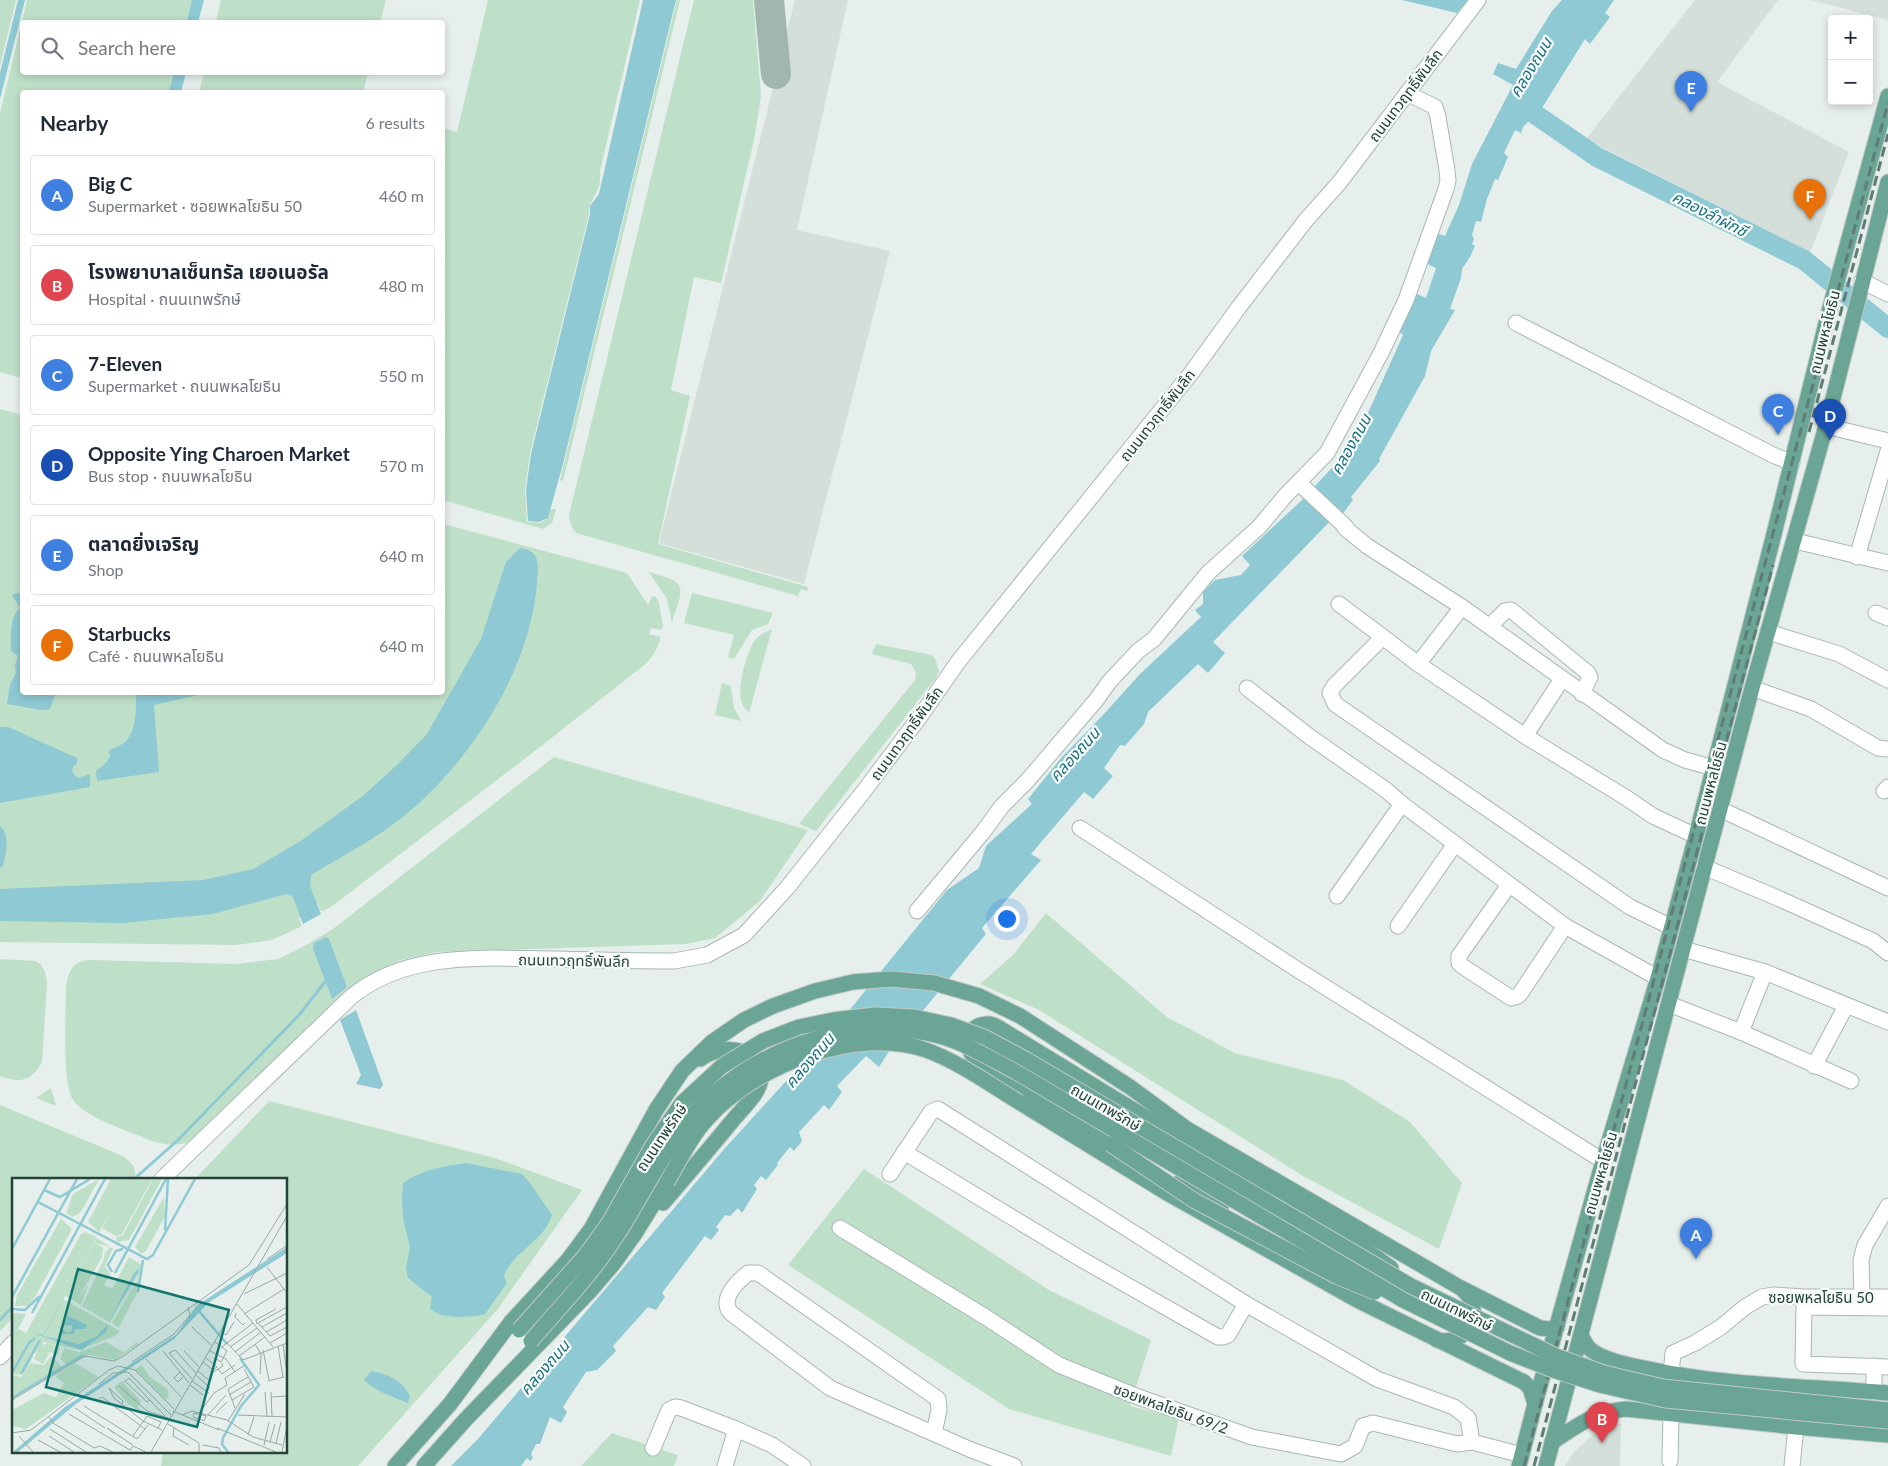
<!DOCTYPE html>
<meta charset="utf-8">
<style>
:root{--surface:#fff;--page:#f6f6f7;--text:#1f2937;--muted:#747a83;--line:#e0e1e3;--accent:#7f5249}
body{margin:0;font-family:Lato,"Noto Sans Thai",sans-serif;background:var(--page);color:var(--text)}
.controls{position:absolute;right:15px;top:15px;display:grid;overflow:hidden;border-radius:5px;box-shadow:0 2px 8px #0003}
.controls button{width:45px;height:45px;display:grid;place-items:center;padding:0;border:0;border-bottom:1px solid var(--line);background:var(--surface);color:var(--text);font:25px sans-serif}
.you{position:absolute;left:1006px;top:918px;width:18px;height:18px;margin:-12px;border:4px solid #fff;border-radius:50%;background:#1a73e8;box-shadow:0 0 0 8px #1a73e833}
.badge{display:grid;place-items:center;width:32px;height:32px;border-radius:50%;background:var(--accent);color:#fff;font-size:16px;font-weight:700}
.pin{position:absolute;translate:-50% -41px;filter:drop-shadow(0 1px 2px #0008)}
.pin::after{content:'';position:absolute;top:26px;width:18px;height:15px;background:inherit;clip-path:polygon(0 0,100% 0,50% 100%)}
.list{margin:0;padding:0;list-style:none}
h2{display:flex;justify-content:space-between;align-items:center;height:65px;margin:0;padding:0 20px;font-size:21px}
h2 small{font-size:16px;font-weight:400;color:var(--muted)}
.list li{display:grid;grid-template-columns:32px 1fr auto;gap:15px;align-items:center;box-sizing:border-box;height:80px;margin:0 10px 10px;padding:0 10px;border:1px solid var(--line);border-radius:5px}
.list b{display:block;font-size:19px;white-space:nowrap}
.list p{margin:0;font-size:16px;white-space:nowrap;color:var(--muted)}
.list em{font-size:16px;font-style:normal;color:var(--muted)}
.icon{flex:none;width:28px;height:28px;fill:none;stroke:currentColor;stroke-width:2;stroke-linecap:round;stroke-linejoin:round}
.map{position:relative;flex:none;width:1888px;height:1466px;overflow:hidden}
.search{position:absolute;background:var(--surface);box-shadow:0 2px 8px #0003;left:20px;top:20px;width:425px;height:55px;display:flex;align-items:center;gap:12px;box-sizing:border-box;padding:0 18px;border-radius:5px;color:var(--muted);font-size:19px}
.panel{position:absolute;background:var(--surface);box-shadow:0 2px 8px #0003;left:20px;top:90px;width:425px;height:605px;border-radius:5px}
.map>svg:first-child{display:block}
</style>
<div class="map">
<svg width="1888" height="1466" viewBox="0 0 1888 1466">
<rect width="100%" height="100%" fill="#e6efeb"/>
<g fill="#d4dfda">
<polygon points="795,0 848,0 797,230 890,251 804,584 659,543"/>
<polygon points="1695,0 1778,0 1717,82 1849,152 1810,253 1586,139"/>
<polygon points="1812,0 1888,0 1888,20 1811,0"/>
<polygon points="1614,1424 1621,1424 1620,1466 1565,1466 1574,1452 1592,1435"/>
</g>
<g fill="#bfe0c8">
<polygon points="0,0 16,0 0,66"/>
<polygon points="27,0 195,0 189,22 22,22 22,72 175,73 170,92 22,92 22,378 0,372 0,113"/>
<polygon points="221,0 386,0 380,22 216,22"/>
<path d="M488,0H640L600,171C602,193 589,197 589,214L530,453L525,489L527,522L540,523L548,518L551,509H556L552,523L543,529L443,500V128L457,132Z"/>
<polygon points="677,0 680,0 563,481 560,480"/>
<path d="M694,0H753L761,95L755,135L721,283L694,277L671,390L690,396L658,544L808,587L807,591L801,589L798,596L576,533C571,527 570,522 569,515Z"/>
<polygon points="204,73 204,72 368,73 363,92 199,92"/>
<path d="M0,409L22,415V692H442L443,524L627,573L648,605L652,596L656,597L659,603L663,627L661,630L651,628L649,634L661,637C657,650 653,657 643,666L540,747L335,904L323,911L320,910L318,904L299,919L302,926L272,940L235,945L0,942Z"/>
<path d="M649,572C689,583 684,585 672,623L667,599Z"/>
<polygon points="692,593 773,613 768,624 752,630 734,659 728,657 734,635 684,623"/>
<path d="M772,629L749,713C747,710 743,707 742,703C736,691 747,649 756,639C760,634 766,632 772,629Z"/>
<polygon points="876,644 932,655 936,661 939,671 935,679 816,831 799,824 915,680 916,672 911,664 872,654"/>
<polygon points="722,683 731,686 734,708 741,721 715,715"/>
<path d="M554,757L808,830L760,901L715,938L686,944L437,952L401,960L371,974L348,991L190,1142C164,1149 150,1140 127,1131C112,1125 80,1113 72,1098C62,1079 66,1011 66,987C69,971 72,961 90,960L236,964L278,959L301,948L333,929Z"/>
<polygon points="1046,913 1167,1017 1235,1053 1343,1080 1410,1122 1462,1183 1439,1249 1303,1176 1039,1010 980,984 1013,955"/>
<path d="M0,959L36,961L41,965L45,972L47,982L42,1062C31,1082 20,1083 0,1076Z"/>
<polygon points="51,1088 56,1106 36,1098"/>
<polygon points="269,1101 495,1158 582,1190 497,1310 358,1466 161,1466 163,1452 286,1452 286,1180 194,1180"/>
<polygon points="0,1105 123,1156 133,1165 137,1180 14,1180 14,1317 0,1331"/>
<polygon points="864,1169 1049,1290 1151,1340 1130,1406 1179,1418 1171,1456 1009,1409 788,1265"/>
<polygon points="612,1433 678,1455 674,1466 581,1466"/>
</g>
<g fill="#8ec9d4">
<polygon points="18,0 25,0 0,99 0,73"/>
<polygon points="192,0 204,0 198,22 187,22"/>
<polygon points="643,0 676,0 563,464 548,518 539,522 528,521 526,490 531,454 590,214 590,206 599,194"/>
<polygon points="1402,0 1468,0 1457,13"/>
<polygon points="1562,0 1614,0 1605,13 1610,17 1590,44 1585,39 1542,108 1523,127 1521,133 1515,130 1504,153 1508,157 1498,180 1495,179 1487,199 1481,222 1476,221 1472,235 1474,239 1472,244 1475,246 1470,257 1462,269 1461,278 1450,309 1455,310 1431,351 1425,376 1379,459 1380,461 1351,497 1353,500 1341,516 1337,514 1213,642 1225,653 1208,673 1198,664 1148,712 1144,724 1125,746 1120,745 1104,768 1113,776 1093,799 1084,792 1031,854 1041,860 982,928 986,934 888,1053 879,1067 866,1056 837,1086 842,1092 829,1110 824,1105 799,1132 802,1141 794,1151 790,1147 777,1163 778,1165 766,1180 761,1176 754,1185 757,1189 742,1213 738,1208 730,1216 725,1215 716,1227 719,1230 711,1240 705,1236 662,1293 665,1297 656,1310 648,1307 613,1346 616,1351 597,1370 586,1372 563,1407 567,1412 561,1423 550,1417 540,1444 536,1444 531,1454 533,1458 530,1461 527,1458 521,1466 451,1466 477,1440 726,1147 839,1023 947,890 979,868 986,846 1032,804 1028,799 1062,757 1104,714 1140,674 1201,617 1195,610 1203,604 1203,592 1215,580 1241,575 1250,565 1242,556 1302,500 1354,444 1403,335 1398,331 1417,294 1426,298 1436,268 1425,263 1436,233 1445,236 1459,205 1472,164 1513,85 1493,74 1498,63 1516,69 1552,11"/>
<polygon points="174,73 186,73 181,92 169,92"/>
<path d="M520,548C542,551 538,566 537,583C530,671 471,761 404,816C376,839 342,856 311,875L310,886L321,914L303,924L293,897L287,894L212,914L123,923L0,921V889L204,880L253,869L302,840L364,795L399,763L427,734L481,639L506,562Z"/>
<path d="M16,593L22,594V692L56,693L50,709L41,710L7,704L10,684L16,673L15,665L18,656L11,651C11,637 9,618 20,608L12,595Z"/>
<path d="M136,693H207L154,705L159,772L97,781L96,771L104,765L110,757L109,750C114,748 120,746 124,743C137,731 136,709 136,693Z"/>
<polygon points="0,727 8,727 77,758 77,763 73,767 72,771 75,776 79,778 90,774 90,787 0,803"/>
<path d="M0,826C11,837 6,853 3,866L0,868Z"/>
<polygon points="326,937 329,939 347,987 332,999 313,949 314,943"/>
<polygon points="356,1010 383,1085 380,1089 356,1084 361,1075 340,1020"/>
<path d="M466,1163L522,1174L530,1183L552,1215C544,1242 515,1249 504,1276L507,1283L485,1314L478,1316L457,1317L441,1315L430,1309L432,1297L408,1278L406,1268L410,1248L403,1218L402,1196L403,1183C424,1169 441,1167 466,1163Z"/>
<path d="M371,1371C388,1374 402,1380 410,1396L408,1403C393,1397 375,1391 364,1380Z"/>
</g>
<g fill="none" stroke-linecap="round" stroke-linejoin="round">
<g stroke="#8ec9d4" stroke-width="3">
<polyline points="133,1180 178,1140 299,1015 325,982"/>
<polyline points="0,1320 14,1305"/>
</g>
<polyline stroke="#8ec9d4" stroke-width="20" points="1526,108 1597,157 1804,260 1888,328"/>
<polyline stroke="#a2b6b0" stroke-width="30" points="769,0 776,74"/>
<g stroke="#a8b8b2" stroke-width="17">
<g id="minor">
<polyline points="1862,281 1888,294"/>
<polyline points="1516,323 1773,455 1792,463"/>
<polyline points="1826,426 1888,441"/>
<polyline points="1299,483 1346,527"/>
<polyline points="1345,528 1367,546 1462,607"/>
<polyline points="1795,541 1888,563"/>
<polyline points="1857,557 1888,451"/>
<polyline points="1339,604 1383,637"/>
<polyline points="1876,613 1888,618"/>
<polyline points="1490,626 1505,611 1511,610 1588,673 1590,677 1582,694"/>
<polyline points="1768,632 1839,654 1888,680"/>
<polyline points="1418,664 1462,607 1663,750 1685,760 1714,768"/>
<polyline points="1247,688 1310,737 1386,790 1402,804 1565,926 1658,978"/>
<polyline points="1752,688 1811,709 1878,748 1888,749"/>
<polyline points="1525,736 1562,679"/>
<polyline points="1884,791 1888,787"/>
<polyline points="1720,809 1888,888"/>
<polyline points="1080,828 1298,970 1603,1161"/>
<polyline points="1704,867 1780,899 1873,941 1888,953"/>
<polyline points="1509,885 1459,956 1459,963 1462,966 1511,998 1518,996 1520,994 1565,926"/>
<polyline points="1337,896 1402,804"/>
<polyline points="917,911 983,832 1002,806 1028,780 1097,699 1109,682 1138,651 1154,639 1208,573 1259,527 1285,496 1327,453 1381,353 1406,300 1446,189 1448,180 1447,170 1438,117 1435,107 1407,93"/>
<polyline points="1398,926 1455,844"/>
<polyline points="1671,927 1630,907 1335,704 1330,693 1334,686 1383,637 1418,664 1525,736 1625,797 1653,816 1696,836"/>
<polyline points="1683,949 1765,972 1888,1022"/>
<polyline points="1669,1004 1741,1032 1851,1081"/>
<polyline points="1741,1032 1765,972"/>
<polyline points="1814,1066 1846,1006"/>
<polyline points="904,1152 1081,1259 1218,1337 1223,1337 1228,1335 1246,1304"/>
<polyline points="890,1174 931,1112 938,1109 1246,1304 1377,1379 1454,1407 1468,1418 1472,1442"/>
<path d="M161,1180L351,997C407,951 484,958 552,959C593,960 633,961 674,961L707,955L744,935L787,888L864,791L919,718L958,662L1192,372L1239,307L1306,220L1339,183L1478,0"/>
<polyline points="840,1228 987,1318 1059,1365 1133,1395 1252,1437 1341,1454 1355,1446 1363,1426 1373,1423 1457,1444 1472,1442 1522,1455"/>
<polyline points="1862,1297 1861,1260 1865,1245 1888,1206"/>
<polyline points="1888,1308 1804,1307 1803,1364 1888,1367"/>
<polyline points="0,1357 14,1342"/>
<polyline points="1874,1366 1874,1392"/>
<polyline points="1671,1374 1673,1353 1695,1343 1721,1327 1745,1307 1762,1297 1773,1295 1804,1297 1888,1297"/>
<path d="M934,1433L939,1410L938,1399L758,1273H748C737,1282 719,1299 731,1313L830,1388L969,1449L1014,1466"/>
<polyline points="653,1448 669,1410 675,1407 681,1408 736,1429 772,1445 803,1466"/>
<polyline points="1670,1461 1671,1413"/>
<polyline points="725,1466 736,1429"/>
<polyline points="1792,1466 1796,1427"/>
</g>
</g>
<g stroke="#c2cac8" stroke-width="17">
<g id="major">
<polyline points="1019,1102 1167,1193 1357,1300 1524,1382 1530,1388 1535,1404"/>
<path d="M1110,1144L1050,1109L976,1060C962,1046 968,1022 990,1024C995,1025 1000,1028 1004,1031L1130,1108L1354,1241L1391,1268"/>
<polyline points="1179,1183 1221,1207"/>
<path d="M663,1203C687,1175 710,1148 733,1120C742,1109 759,1094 761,1079C762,1074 760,1069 758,1065C746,1044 717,1047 700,1059"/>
<path d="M1581,1335C1584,1341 1586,1346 1591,1350C1605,1361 1632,1366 1649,1369C1727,1386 1808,1386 1888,1393"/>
<path d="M1437,1340C1468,1347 1486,1310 1463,1290"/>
<path d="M1552,1442C1579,1425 1593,1412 1626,1409L1796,1427L1888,1435"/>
<polyline points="395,1466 450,1404 511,1322 568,1260 591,1229 656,1110 682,1071 712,1042 744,1020 773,1006 815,991 853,982 891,979 934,983 979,996 1020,1016 1130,1087 1187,1129 1459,1287 1540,1328 1550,1329 1557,1327"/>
<polyline points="424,1466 466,1419 591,1290 614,1263 634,1235 667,1182"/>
<polyline points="1519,1466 1535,1404 1603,1161 1658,978 1696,836 1773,538 1828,315 1888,96"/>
<polyline points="1546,1466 1752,688 1826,426 1888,182"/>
</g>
</g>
<use href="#minor" stroke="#fff" stroke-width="15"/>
<use href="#major" stroke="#6aa596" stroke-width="15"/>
<g stroke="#5f7d75" stroke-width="3" stroke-dasharray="10 5" stroke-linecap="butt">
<polyline points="1809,432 1888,134"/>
<polyline points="1524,1466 1888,103"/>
<polyline points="1534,1466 1773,565"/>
</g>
<g stroke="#c2cac8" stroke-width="17" stroke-linecap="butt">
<g id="major-bridge">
<polyline points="1110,1144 1195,1201 1336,1276 1375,1292"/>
<path d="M667,1182C680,1160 691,1136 708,1118C756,1065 856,1026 926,1050C959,1062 989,1084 1019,1102"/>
<polyline points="519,1330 585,1256 609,1223 653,1145 682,1103 722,1066 763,1041 799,1027 833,1020 875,1015 914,1017 951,1025 984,1037 1025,1059 1411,1286 1556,1356 1604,1373 1663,1387 1888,1410"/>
<path d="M531,1341C560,1307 593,1273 617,1235C638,1203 655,1167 678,1135C683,1128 687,1120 693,1114C752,1051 841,1017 926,1033C959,1039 988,1057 1016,1072L1403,1300L1510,1353L1553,1370L1600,1385L1665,1400L1888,1421"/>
</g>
</g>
<use href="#major-bridge" stroke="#6aa596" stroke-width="15"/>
</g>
<g text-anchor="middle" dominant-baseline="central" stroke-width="4.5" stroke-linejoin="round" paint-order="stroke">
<g font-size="15" fill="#24423a" stroke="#f7fbf9">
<text transform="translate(1405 95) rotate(-53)">ถนนเทวฤทธิ์พันลึก</text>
<text transform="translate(1824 332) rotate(-76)">ถนนพหลโยธิน</text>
<text transform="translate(1157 415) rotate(-52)">ถนนเทวฤทธิ์พันลึก</text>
<text transform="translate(906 733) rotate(-54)">ถนนเทวฤทธิ์พันลึก</text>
<text transform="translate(1710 783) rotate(-75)">ถนนพหลโยธิน</text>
<text transform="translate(574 960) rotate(1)">ถนนเทวฤทธิ์พันลึก</text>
<text transform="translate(1106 1107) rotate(30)">ถนนเทพรักษ์</text>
<text transform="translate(661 1137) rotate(-56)">ถนนเทพรักษ์</text>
<text transform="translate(1600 1173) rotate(-74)">ถนนพหลโยธิน</text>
<text x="1821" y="1297">ซอยพหลโยธิน 50</text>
<text transform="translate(1457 1309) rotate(26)">ถนนเทพรักษ์</text>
<text transform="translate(1171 1408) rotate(20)">ซอยพหลโยธิน 69/2</text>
</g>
<g font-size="16" font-style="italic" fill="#1c6f80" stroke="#f7fbf9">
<text transform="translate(1530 67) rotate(-59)">คลองถนน</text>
<text transform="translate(1710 213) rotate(27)">คลองลำผักชี</text>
<text transform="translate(1350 444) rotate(-61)">คลองถนน</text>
<text transform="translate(1074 754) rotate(-48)">คลองถนน</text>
<text transform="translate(809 1060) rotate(-49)">คลองถนน</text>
<text transform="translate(544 1367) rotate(-49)">คลองถนน</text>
</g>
</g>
<g transform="translate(12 1178)">
<rect width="275" height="275" fill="#e6efeb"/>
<path d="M87,1L69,34L61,39L54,35L61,16ZM99,1H140L110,56L104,58L90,50L103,26L87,54L76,44ZM141,1H150L117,62L105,64L104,59L111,57ZM152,19L153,38L134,73L129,76L123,69ZM49,41L60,51L22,121L15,128H3L5,117ZM73,54L85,59L47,128L51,121L108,153L103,158L67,172L32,164L23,176L19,175L21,179L13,195L4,197L0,195V135L14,136L6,151L14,155L69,56ZM85,60L101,71L93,88L98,96L92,107L100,111L117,79L130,87L128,96L100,142L125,97L126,89L98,145L73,130L81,119L72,130L70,128L92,81L93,71V75L98,69L83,65L91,70L90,79L66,121L76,107L69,127L53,118ZM128,97L125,115L107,149L117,156L100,145ZM122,161L126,166L103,182L77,177L55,187L48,181L52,170L67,174L94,164L112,174L124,165ZM36,165L48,169L46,177L38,174L31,186L22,181L28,168ZM39,178L51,190L0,219V197L9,199L19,185L32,187ZM63,185L87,199L14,251L0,248V232L32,215L44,219L52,205L43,198ZM130,187L137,198L155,211L157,217L154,222L123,191ZM110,203L129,223L126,228L128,233L116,226L102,209Z" fill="#bfe0c8"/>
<path d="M85,59L31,158L67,166L84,159L96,146L94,154L70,172L21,155L31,157ZM275,69V75L196,125L162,161L64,226L6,274H1L53,229L165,156L184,128ZM127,89L126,95L97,144L122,95ZM56,138L75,147L73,151H63L62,156H48V149L55,155L60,153V147L51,148Z" fill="#8ec9d4"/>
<path fill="none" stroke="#8ec9d4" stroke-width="2.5" d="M32,12L48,19L78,1M26,24L135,81L141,77L183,1M153,52L156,1M0,71L38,1M100,94L96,87L104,73L111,71M103,95L154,1M126,114L131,82M0,119L65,1M0,131L13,132L28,118M186,132L215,166M20,135L93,1M1,193L17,165L23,160M9,196L28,162M0,220L71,177M216,274L210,266L211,260L229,228L247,207L228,180"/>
<path fill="none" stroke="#98aaa4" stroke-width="1" d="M255,81L274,68M255,89L275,115M232,116L275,95M225,126L261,169M275,129L246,145L258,158L275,149M224,135L223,139L231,147L233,145M232,136L272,111M245,146L244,142L264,131M180,149L199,167M250,149L275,135M209,154L214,157L222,144M254,154L275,142M214,164L231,182L275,165M258,165L275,155M243,166L249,176L248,196M271,166L275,196M266,168L271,199M210,169L241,145M218,169L245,150M251,172L257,202M151,173L177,205M172,173L187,189M198,173L214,181L223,194M223,174L249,154M227,178L253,159M203,180L209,184L215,173L203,164M134,181L169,219M120,184L162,156L178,137L176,129M191,184L201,192L205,189L194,180M206,191L210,196L223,187M186,193L199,204M168,194L162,200L166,204L171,199M200,195L211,188L210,185M184,197L198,210M180,201L157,175L163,172L184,195M113,203L135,224L138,222M180,203L197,215M256,203L272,199M112,204L117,200L153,238M87,206L101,195L116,194L159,237M178,207L191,217M107,208L135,233L156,240M253,214L255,239M259,214L260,239M217,217L239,204M259,219L275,218M87,221L90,219L133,251L136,247M0,222L73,178L102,183L110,179L237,87L275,26M220,222L242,209L232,191M110,226L111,223L97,210L102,220L131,243L150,252M72,228L125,261L133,251M63,230L93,250M223,230L216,211L236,199M161,233L207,252M182,235L194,238L192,243L181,239ZM187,235L202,215L215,207L213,200L233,187M204,235L215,224M57,236L118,272L121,268L134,274M170,237L180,233L215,242L241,259L270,267M196,237L214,217M226,237L275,239M37,239L41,245L82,270L88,268L101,274M216,243L233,216M156,246L187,265V274M162,250L161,258L177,267M205,250L264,274M38,251L74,274M0,255L19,252L97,192L106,188L123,192L162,231M102,255L95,250L121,267M236,257L242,239M7,258L21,274M37,258L62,274M121,258L135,238L149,244L146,250M26,262L48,274M258,264L263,246M264,265L269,244M191,267L207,270L209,274M252,267L257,244M139,274L275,38M270,274L275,248"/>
<path fill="#0f766e" fill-opacity="0.15" stroke="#0f766e" stroke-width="2.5" d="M66,91L217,132L185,249L34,209Z"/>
<rect width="275" height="275" fill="none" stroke="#24423a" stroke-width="2.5"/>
</g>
</svg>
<div class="controls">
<button>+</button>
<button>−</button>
</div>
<div class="you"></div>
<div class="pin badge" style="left:1696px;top:1259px;background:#3f7fe0">A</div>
<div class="pin badge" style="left:1602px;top:1443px;background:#e0444e">B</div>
<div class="pin badge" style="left:1778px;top:435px;background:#3f7fe0">C</div>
<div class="pin badge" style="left:1830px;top:440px;background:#1a4fb4">D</div>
<div class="pin badge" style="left:1691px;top:112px;background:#3f7fe0">E</div>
<div class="pin badge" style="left:1810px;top:220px;background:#e8710a">F</div>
<div class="search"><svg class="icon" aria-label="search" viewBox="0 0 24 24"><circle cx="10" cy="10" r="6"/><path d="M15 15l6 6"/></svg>Search here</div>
<section class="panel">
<h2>Nearby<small>6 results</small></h2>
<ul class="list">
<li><span class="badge" style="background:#3f7fe0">A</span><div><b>Big C</b><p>Supermarket · ซอยพหลโยธิน 50</p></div><em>460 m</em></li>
<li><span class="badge" style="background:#e0444e">B</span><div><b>โรงพยาบาลเซ็นทรัล เยอเนอรัล</b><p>Hospital · ถนนเทพรักษ์</p></div><em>480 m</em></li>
<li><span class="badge" style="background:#3f7fe0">C</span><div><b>7-Eleven</b><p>Supermarket · ถนนพหลโยธิน</p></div><em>550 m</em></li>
<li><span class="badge" style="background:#1a4fb4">D</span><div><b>Opposite Ying Charoen Market</b><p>Bus stop · ถนนพหลโยธิน</p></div><em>570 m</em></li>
<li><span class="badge" style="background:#3f7fe0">E</span><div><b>ตลาดยิ่งเจริญ</b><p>Shop</p></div><em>640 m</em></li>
<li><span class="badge" style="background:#e8710a">F</span><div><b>Starbucks</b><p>Café · ถนนพหลโยธิน</p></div><em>640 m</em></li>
</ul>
</section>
</div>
